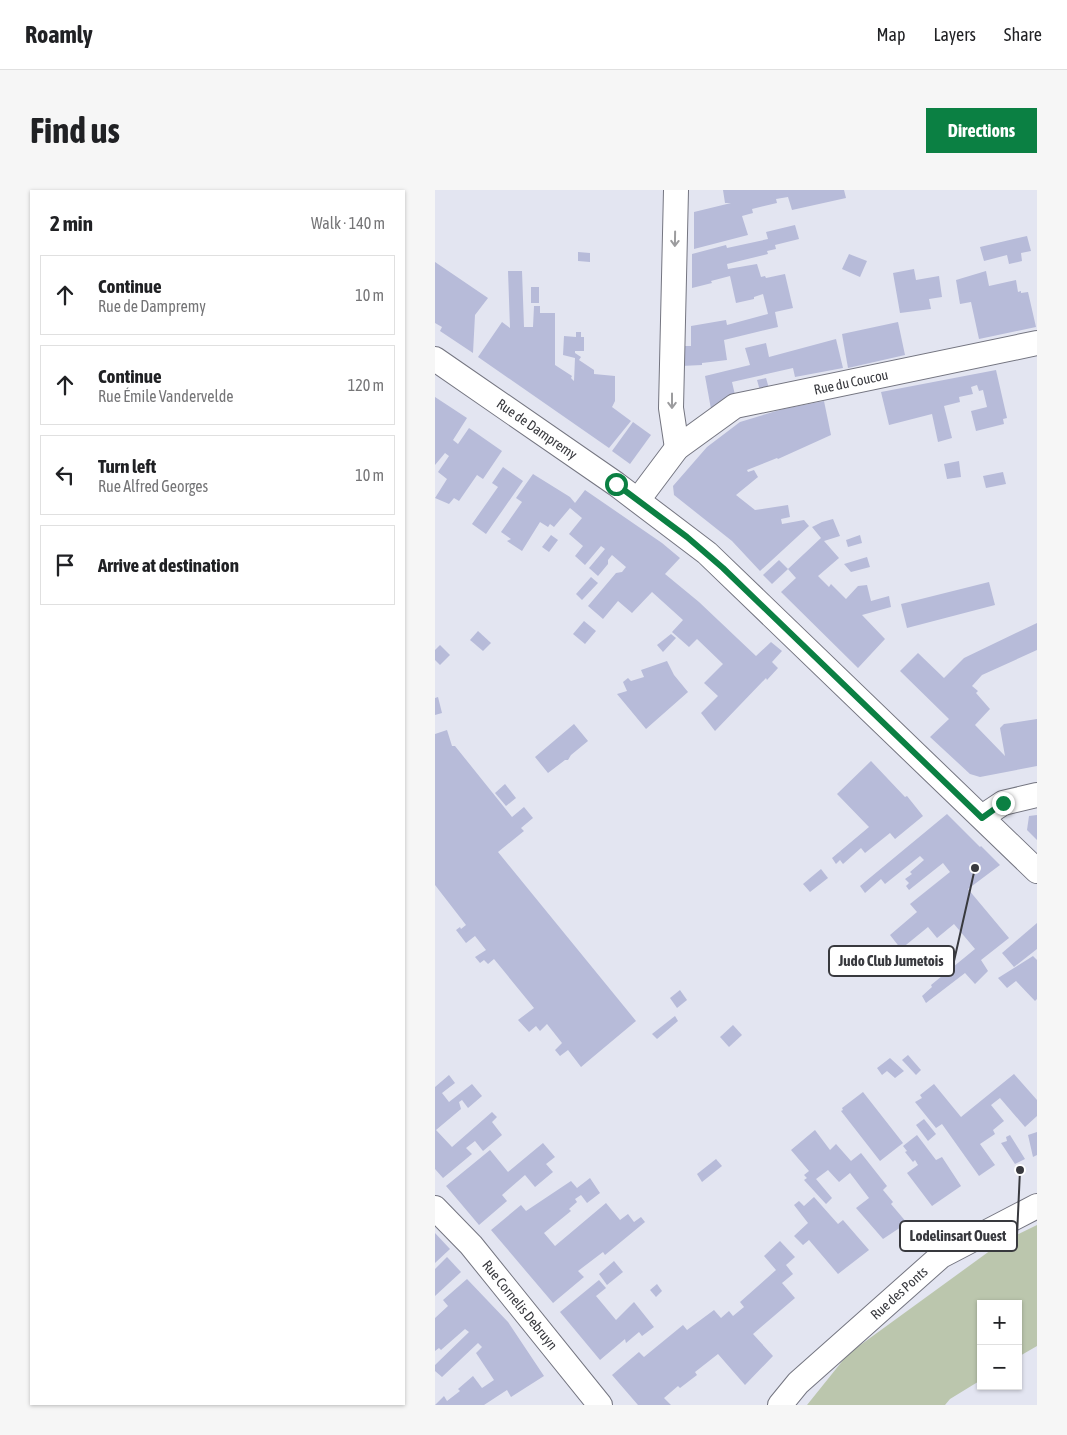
<!DOCTYPE html>
<meta charset="utf-8">
<style>
:root{--surface:#fff;--page:#f6f6f6;--text:#202124;--muted:#757577;--line:#e0e0e0;--accent:#0b8043}
body{margin:0;font-family:"Asap Condensed",sans-serif;background:var(--page);color:var(--text)}
.controls{position:absolute;right:15px;bottom:15px;display:grid;overflow:hidden;border-radius:0px;box-shadow:0 1px 4px #0004}
.controls button{width:45px;height:45px;display:grid;place-items:center;padding:0;border:0;border-bottom:1px solid var(--line);background:var(--surface);color:var(--text);font:25px sans-serif}
.stop{position:absolute;width:15px;height:15px;margin:-11px;border:4px solid #0b8043;border-radius:50%;background:#fff}
.stop.end{background:#0b8043;border-color:#fff;box-shadow:0 1px 5px #0008}
.list{margin:0;padding:0;list-style:none}
h2{display:flex;justify-content:space-between;align-items:center;height:65px;margin:0;padding:0 20px;font-size:21px}
h2 small{font-size:16px;font-weight:400;color:var(--muted)}
.list li{display:grid;grid-template-columns:32px 1fr auto;gap:15px;align-items:center;box-sizing:border-box;height:80px;margin:0 10px 10px;padding:0 10px;border:1px solid var(--line);border-radius:0px}
.list b{display:block;font-size:19px;white-space:nowrap}
.list p{margin:0;font-size:16px;white-space:nowrap;color:var(--muted)}
.list em{font-size:16px;font-style:normal;color:var(--muted)}
.icon{flex:none;width:28px;height:28px;fill:none;stroke:currentColor;stroke-width:2;stroke-linecap:round;stroke-linejoin:round}
.map{position:relative;flex:none;width:602px;height:1215px;overflow:hidden;border-radius:0px}
header{display:flex;align-items:center;gap:30px;box-sizing:border-box;height:70px;padding:0 25px;background:var(--surface);border-bottom:1px solid var(--line)}
header strong{font-size:24px}
nav{display:flex;gap:28px;margin-inline-start:auto;font-size:18px}
.intro{display:flex;align-items:center;justify-content:space-between;box-sizing:border-box;height:120px;padding:0 30px}
h1{margin:0;font-size:35px}
.button{padding:12px 22px;border-radius:0px;background:var(--accent);color:#fff;font-size:18px;font-weight:700}
main{display:flex;gap:30px;padding:0 30px}
aside{flex:1;background:var(--surface);border-radius:0px;box-shadow:0 1px 4px #0004}
.map>svg:first-child{display:block}
</style>
<header>
<strong>Roamly</strong>
<nav><a>Map</a><a>Layers</a><a>Share</a></nav>
</header>
<div class="intro"><h1>Find us</h1><a class="button">Directions</a></div>
<main>
<aside>
<h2>2 min<small>Walk · 140 m</small></h2>
<ul class="list">
<li><svg class="icon" aria-label="ahead" viewBox="0 0 24 24"><path d="M12 20V5M6 11l6-6 6 6"/></svg><div><b>Continue</b><p>Rue de Dampremy</p></div><em>10 m</em></li>
<li><svg class="icon" aria-label="ahead" viewBox="0 0 24 24"><path d="M12 20V5M6 11l6-6 6 6"/></svg><div><b>Continue</b><p>Rue Émile Vandervelde</p></div><em>120 m</em></li>
<li><svg class="icon" aria-label="left" viewBox="0 0 24 24"><path d="M17 20v-9H6M10 6l-5 5 5 5"/></svg><div><b>Turn left</b><p>Rue Alfred Georges</p></div><em>10 m</em></li>
<li><svg class="icon" aria-label="arrive" viewBox="0 0 24 24"><path d="M6 21V4h12l-3 4 3 4H6"/></svg><div><b>Arrive at destination</b></div></li>
</ul>
</aside>
<div class="map">
<svg width="602" height="1215" viewBox="0 0 602 1215">
<rect width="100%" height="100%" fill="#e3e5f1"/>
<polygon fill="#bbc6ad" points="602,1035 602,1156 583,1167 583,1114 546,1114 546,1190 515,1209 510,1215 372,1215 413,1164 567,1052"/>
<g fill="#b7bbd9">
<polygon points="288,0 409,0 411,8 357,20 353,7 341,9 342,13 317,19 318,23 307,26 313,45 259,59 259,22 296,13 290,13"/>
<polygon points="360,35 364,49 340,55 341,59 332,61 333,64 292,74 293,79 322,74 326,87 330,86 331,88 350,84 358,118 340,122 343,137 289,150 292,170 267,173 267,175 246,176 246,156 256,156 256,136 291,130 292,135 333,124 328,104 319,107 319,109 301,113 295,86 276,91 277,93 257,98 257,64 291,55 292,58 333,49 331,42"/>
<polygon points="592,46 596,61 586,63 587,71 574,74 572,65 549,71 545,57"/>
<polygon points="143,62 155,63 155,72 143,71"/>
<polygon points="414,64 432,71 425,87 407,79"/>
<polygon points="0,72 53,108 40,125 38,163 5,141 7,137 0,133"/>
<polygon points="479,79 481,90 504,86 507,107 494,109 496,119 465,123 458,83"/>
<polygon points="73,81 87,81 89,137 98,137 99,116 105,116 105,123 120,123 120,175 137,186 136,188 139,191 140,168 128,165 129,146 141,147 141,142 146,142 146,147 149,147 149,161 140,161 140,163 146,167 144,170 159,180 159,184 180,186 180,211 177,217 196,231 174,258 43,167 67,132 75,138"/>
<polygon points="551,81 554,96 581,90 583,102 586,101 586,103 593,102 601,137 544,149 536,112 525,114 521,90"/>
<rect x="96" y="97" width="8" height="16"/>
<polygon points="463,132 470,165 413,178 407,144"/>
<polygon points="401,149 408,178 360,187 358,178 297,192 300,205 276,219 270,186 315,175 310,158 331,153 334,167"/>
<polygon points="561,180 572,228 568,229 569,234 541,241 536,221 552,217 548,200 544,201 542,195 536,197 538,204 524,207 525,212 509,216 517,248 503,252 497,224 454,235 446,202"/>
<polygon points="331,188 335,202 326,204 322,190"/>
<polygon points="0,207 32,228 18,250 23,254 34,238 67,261 48,289 42,285 24,311 19,308 14,314 0,308 12,289 3,282 14,266 10,263 0,275"/>
<polygon points="389,211 396,245 343,269 342,268 312,280 313,282 319,280 323,287 301,305 320,320 353,315 355,327 346,329 347,334 369,330 374,336 325,381 297,351 239,305 238,296 272,257 305,232 348,219"/>
<polygon points="198,232 216,245 195,274 177,261"/>
<polygon points="524,271 526,287 512,289 509,274"/>
<polygon points="68,277 88,291 51,344 37,334 63,297 57,293"/>
<polygon points="568,282 571,294 551,298 548,286"/>
<polygon points="98,284 135,307 140,313 150,300 227,353 245,368 230,384 264,412 321,466 336,452 347,461 337,472 343,478 332,490 331,488 280,541 266,523 283,506 269,493 288,474 262,449 254,457 237,442 248,430 217,402 197,423 183,411 168,429 153,416 181,383 187,382 191,377 177,365 173,370 173,374 163,386 154,378 170,359 166,356 150,375 140,366 148,356 134,344 147,328 135,318 119,337 115,334 113,337 105,332 87,361 72,351 76,349 66,342 87,312 81,308"/>
<polygon points="398,329 405,346 389,351 404,368 383,386 394,397 396,394 411,409 423,396 432,395 436,411 454,406 456,417 427,425 450,449 423,478 346,402 361,388 353,379 386,348 377,337 387,332"/>
<polygon points="116,345 123,350 114,362 107,357"/>
<polygon points="425,345 427,353 413,357 411,350"/>
<polygon points="432,367 435,377 416,382 409,374"/>
<polygon points="344,370 353,379 337,394 328,385"/>
<polygon points="156,387 163,393 147,410 141,404"/>
<polygon points="554,392 560,415 472,438 466,414"/>
<polygon points="149,431 161,441 150,454 138,444"/>
<polygon points="602,433 602,460 547,485 537,496 543,501 541,503 555,519 540,535 570,566 565,538 569,534 602,529 602,576 545,587 535,584 495,547 514,529 465,481 483,463 509,488 529,468"/>
<polygon points="43,441 56,453 48,461 35,450"/>
<polygon points="236,444 241,448 228,462 222,455"/>
<polygon points="5,455 15,465 5,475 0,470 0,460"/>
<polygon points="232,471 239,485 253,502 211,539 182,504 192,501 188,492 193,488 196,491 209,487 206,480"/>
<polygon points="3,507 7,523 0,525 0,508"/>
<polygon points="139,534 153,551 136,565 133,570 130,570 113,583 100,567"/>
<polygon points="12,540 17,556 20,556 77,627 89,617 98,628 86,638 89,641 63,662 201,831 146,877 133,860 125,866 120,860 127,853 112,834 105,841 101,836 94,842 83,830 99,818 59,769 53,774 49,770 45,773 40,767 51,760 40,746 31,753 21,740 25,737 26,739 31,735 0,695 0,544"/>
<polygon points="436,571 470,607 472,606 488,626 460,649 455,643 430,663 426,658 408,674 405,670 401,674 397,668 434,637 402,604"/>
<polygon points="70,594 81,608 71,616 60,603"/>
<polygon points="512,624 545,657 546,656 565,675 533,699 574,748 546,770 553,781 540,794 530,783 491,813 487,806 497,797 496,795 540,759 519,734 502,748 493,737 466,759 455,745 482,722 475,714 515,682 508,673 474,700 471,696 474,693 470,689 477,684 475,682 489,670 485,666 450,694 446,689 430,703 425,696"/>
<polygon points="602,625 602,650 592,640 594,626"/>
<polygon points="386,679 393,688 375,702 368,694"/>
<polygon points="602,733 602,759 579,777 567,763"/>
<polygon points="598,766 602,770 602,809 600,811 581,791 572,798 563,788"/>
<polygon points="245,800 252,810 242,818 235,808"/>
<polygon points="240,826 243,831 222,849 217,844"/>
<polygon points="298,835 307,845 294,857 285,847"/>
<polygon points="473,865 486,880 481,885 467,870"/>
<polygon points="455,868 469,881 460,888 452,881 447,885 442,878"/>
<polygon points="579,884 602,910 602,926 590,937 565,908 556,915 569,931 558,940 560,944 545,954 560,975 544,986 507,934 501,938 480,912 487,908 485,905 499,894 526,927"/>
<polygon points="14,885 20,893 7,903 14,912 37,894 47,906 33,918 27,910 24,912 26,919 1,940 17,957 57,922 62,927 57,932 67,945 48,961 40,951 31,958 37,964 8,988 0,979 0,897"/>
<polygon points="428,902 468,953 445,971 406,921 408,920 407,918"/>
<polygon points="489,929 501,944 493,951 481,935"/>
<polygon points="380,940 395,960 401,954 416,971 426,963 452,996 448,1000 458,1012 456,1014 472,1033 448,1049 421,1018 434,1008 415,983 404,992 393,980 381,989 397,1008 391,1014 369,990 372,988 369,985 374,981 356,960"/>
<polygon points="602,942 602,965 598,967 593,945"/>
<polygon points="482,945 501,970 507,967 526,996 497,1016 472,983 483,975 480,970 478,972 470,962 472,961 468,956"/>
<polygon points="575,945 590,969 580,974 566,953 572,951 571,947"/>
<polygon points="108,953 120,967 111,974 118,982 100,997 90,985 67,1005 72,1011 44,1035 11,996 55,960 73,982"/>
<polygon points="281,969 287,976 267,992 262,984"/>
<polygon points="155,988 165,1003 152,1013 146,1005 140,1009 142,1012 134,1019 136,1021 109,1043 120,1056 171,1013 185,1030 193,1024 199,1032 206,1027 210,1032 170,1065 168,1062 143,1081 149,1087 118,1113 56,1040 86,1015 91,1021 136,991 142,998"/>
<polygon points="379,1007 403,1034 408,1030 434,1060 403,1084 374,1050 368,1055 359,1046 373,1033 359,1015 364,1011 369,1016"/>
<polygon points="0,1043 15,1059 0,1073"/>
<polygon points="345,1051 360,1067 351,1075 358,1084 347,1093 360,1108 318,1144 338,1166 310,1195 283,1164 260,1182 262,1185 245,1198 243,1196 229,1208 236,1215 203,1215 177,1185 204,1162 209,1167 248,1135 252,1140 279,1120 286,1128 294,1121 298,1126 309,1117 305,1112 341,1080 329,1066"/>
<polygon points="12,1067 26,1082 0,1106 0,1079"/>
<polygon points="179,1071 188,1082 172,1095 164,1084"/>
<polygon points="32,1089 73,1132 109,1186 76,1207 72,1200 49,1215 0,1215 9,1206 12,1211 25,1201 23,1199 38,1186 47,1198 59,1190 41,1163 47,1157 43,1153 7,1187 0,1181 0,1175 34,1142 30,1139 6,1160 4,1158 0,1161 0,1128 13,1116 8,1110"/>
<polygon points="164,1090 171,1098 161,1106 181,1130 199,1112 219,1137 207,1146 204,1142 191,1153 190,1149 165,1170 125,1122"/>
<polygon points="222,1094 227,1101 221,1107 215,1100"/>
</g>
<g fill="none" stroke-linecap="round" stroke-linejoin="round">
<g stroke="#747580" stroke-width="26">
<g id="minor">
<polyline points="241,0 236,218 242,258"/>
<polyline points="0,169 181,294 272,363 602,681"/>
<polyline points="203,310 242,258 300,216 602,153"/>
<polyline points="547,627 568,613 602,605"/>
<polyline points="0,1018 36,1055 165,1215"/>
<polyline points="345,1215 363,1193 506,1066 602,1016"/>
</g>
</g>
<use href="#minor" stroke="#fff" stroke-width="24"/>
</g>
<defs><path id="oneway-shaft" d="M-6 0H5M1.5-3L5.5 0L1.5 3" fill="none" stroke-width="1.6" stroke-linecap="round" stroke-linejoin="round" transform="scale(1.25)"/></defs>
<g stroke="#9c9c9e">
<use href="#oneway-shaft" transform="translate(240 49) rotate(91)"/>
<use href="#oneway-shaft" transform="translate(237 211) rotate(90)"/>
</g>
<g fill="none" stroke-linecap="round" stroke-linejoin="round">
<polyline stroke="#0b8043" stroke-width="6" points="181,294 252,347 288,378 547,628 568,613"/>
</g>
<g text-anchor="middle" dominant-baseline="central" stroke-width="5" stroke-linejoin="round" paint-order="stroke">
<g font-size="14" fill="#38393e" stroke="#fff">
<text transform="translate(416 192) rotate(-12)">Rue du Coucou</text>
<text transform="translate(102 239) rotate(35)">Rue de Dampremy</text>
<text transform="translate(464 1103) rotate(-42)">Rue des Ponts</text>
<text transform="translate(85 1115) rotate(51)">Rue Cornelis Debruyn</text>
</g>
</g>
<path fill="none" stroke="#38393e" stroke-width="2" d="M540 678L519 771M585 980L582 1046"/>
<g fill="#38393e" stroke="#fff" stroke-width="2">
<circle cx="540" cy="678" r="5"/>
<circle cx="585" cy="980" r="5"/>
</g>
<g fill="#fff" stroke="#38393e" stroke-width="2">
<rect x="394" y="756" width="125" height="30" rx="5"/>
<rect x="465" y="1031" width="117" height="30" rx="5"/>
</g>
<g font-size="15" text-anchor="middle" font-weight="bold" fill="#38393e">
<text x="456" y="776">Judo Club Jumetois</text>
<text x="523" y="1051">Lodelinsart Ouest</text>
</g>
</svg>
<div class="controls">
<button>+</button>
<button>−</button>
</div>
<div class="stop" style="left:181px;top:294px"></div>
<div class="stop end" style="left:568px;top:613px"></div>
</div>
</main>
